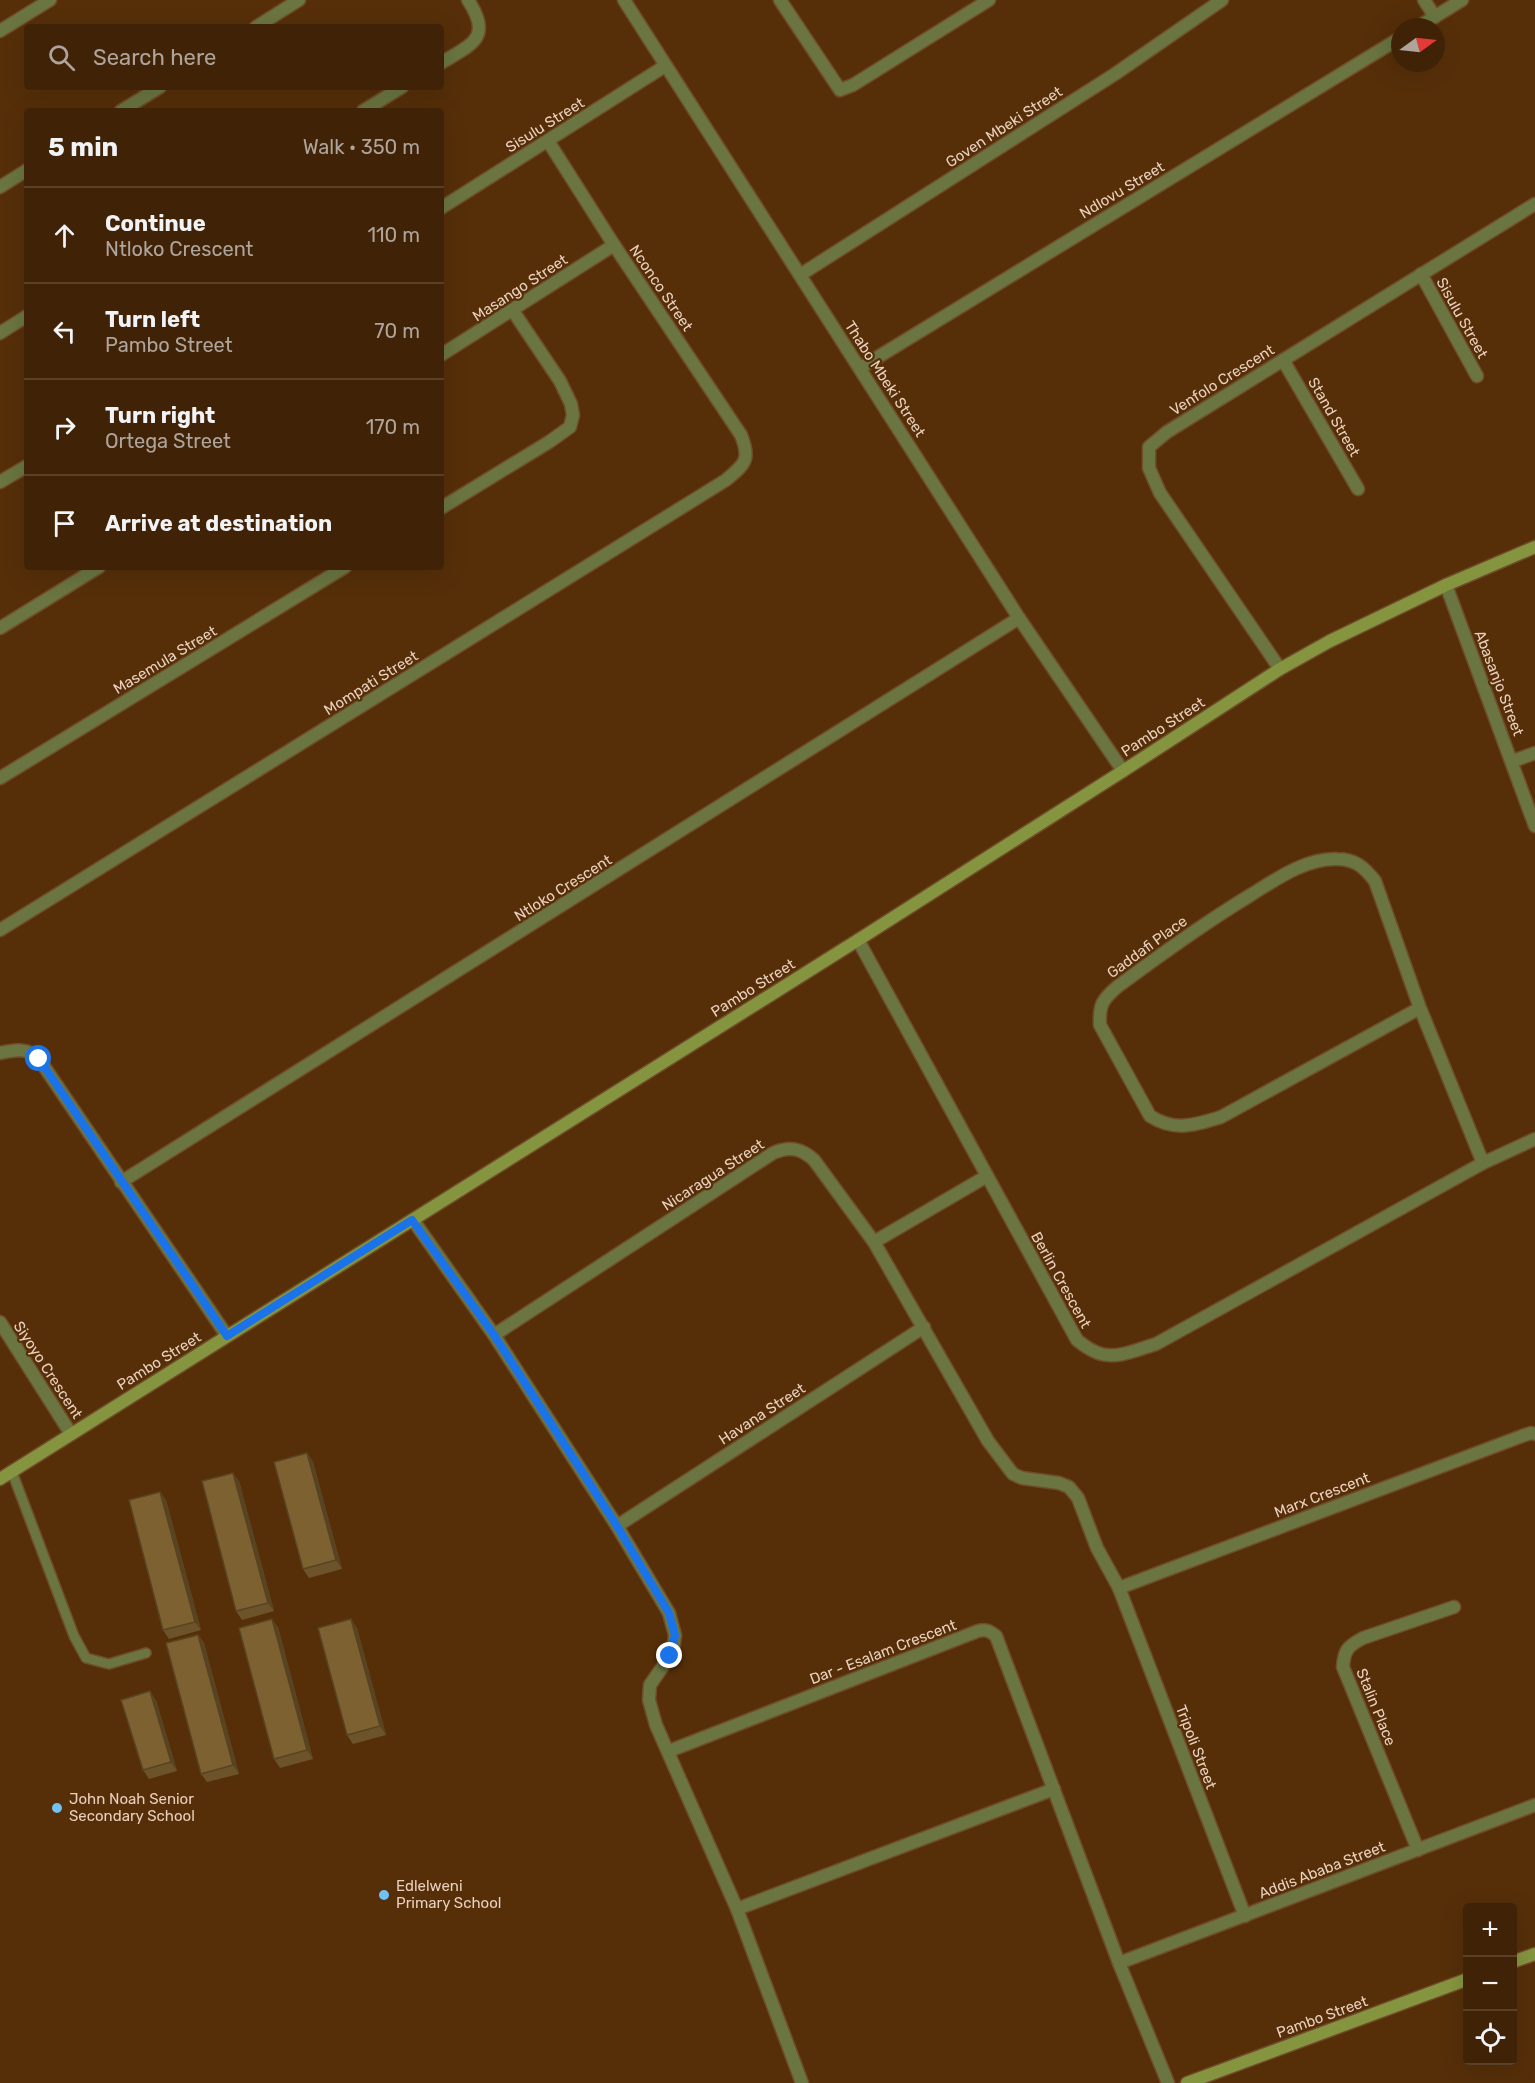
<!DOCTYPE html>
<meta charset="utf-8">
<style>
:root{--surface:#402307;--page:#4b2f15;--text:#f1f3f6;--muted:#aea49b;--line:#594028}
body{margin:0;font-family:Rubik,sans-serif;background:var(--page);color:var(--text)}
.controls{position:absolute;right:18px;bottom:18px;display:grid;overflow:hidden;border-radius:6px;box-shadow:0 6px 24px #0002}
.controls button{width:54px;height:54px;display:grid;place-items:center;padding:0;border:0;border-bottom:2px solid var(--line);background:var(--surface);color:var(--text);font:30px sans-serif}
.compass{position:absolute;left:1391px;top:18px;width:54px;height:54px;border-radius:50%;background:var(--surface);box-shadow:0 6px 24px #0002;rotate:75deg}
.stop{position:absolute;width:18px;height:18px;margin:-14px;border:4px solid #1a73e8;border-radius:50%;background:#fff}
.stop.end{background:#1a73e8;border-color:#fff;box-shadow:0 2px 6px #0008}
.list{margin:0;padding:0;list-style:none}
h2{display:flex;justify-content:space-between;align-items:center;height:78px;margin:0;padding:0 24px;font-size:26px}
h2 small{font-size:20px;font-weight:400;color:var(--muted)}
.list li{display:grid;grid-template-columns:39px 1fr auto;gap:18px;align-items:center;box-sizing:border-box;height:96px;padding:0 24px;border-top:2px solid var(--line)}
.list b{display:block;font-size:22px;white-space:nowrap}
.list p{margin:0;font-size:20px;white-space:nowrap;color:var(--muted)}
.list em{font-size:20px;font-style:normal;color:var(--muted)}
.icon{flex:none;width:33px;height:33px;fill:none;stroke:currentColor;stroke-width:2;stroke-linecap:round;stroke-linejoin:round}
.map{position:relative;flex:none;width:1535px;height:2083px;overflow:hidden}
.search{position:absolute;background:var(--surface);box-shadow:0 6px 24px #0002;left:24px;top:24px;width:420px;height:66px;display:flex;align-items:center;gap:15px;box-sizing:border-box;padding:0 21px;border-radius:6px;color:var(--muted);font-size:22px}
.panel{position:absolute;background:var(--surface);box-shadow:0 6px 24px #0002;left:24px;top:108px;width:420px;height:462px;border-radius:6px}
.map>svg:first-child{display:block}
</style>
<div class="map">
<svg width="1535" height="2083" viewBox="0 0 1535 2083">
<rect width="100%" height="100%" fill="#562f09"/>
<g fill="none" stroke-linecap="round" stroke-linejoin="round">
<g stroke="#704c2a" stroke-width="12">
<polyline id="lane" points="12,1472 74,1636 86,1658 109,1664 146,1653"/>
</g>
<g stroke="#704c2a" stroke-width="15">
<g id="street">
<polyline points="624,0 1019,618 1123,771"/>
<polyline points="780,0 840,90 853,85 989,0"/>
<polyline points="1424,0 1435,17"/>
<polyline points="256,27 299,0"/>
<polyline points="1418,27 1462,0"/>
<polyline points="0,31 50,0"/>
<path d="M441,63C472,44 493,38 468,0"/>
<polyline points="121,111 160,87"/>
<polyline points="363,111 402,87"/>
<polyline points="0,187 27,170"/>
<polyline points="441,208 665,66"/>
<polyline points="1421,274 1477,376"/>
<polyline points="800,275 1115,74 1222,0"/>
<polyline points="0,333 27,316"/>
<polyline points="441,355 614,245"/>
<polyline points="1283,360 1358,489"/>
<polyline points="860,368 1400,38"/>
<polyline points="0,482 27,466"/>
<polyline points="441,508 549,442 570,427 573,415 571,404 560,381 513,311"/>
<polyline points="1446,585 1535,826"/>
<polyline points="0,628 99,567"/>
<polyline points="1280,669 1160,493 1149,468 1149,447 1167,432 1535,204"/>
<polyline points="1513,761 1535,753"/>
<polyline points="0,778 345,567"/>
<path d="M0,930L726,480C745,464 751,460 741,435L614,245L548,141"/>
<path d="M858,940L1077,1340C1083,1345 1090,1350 1098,1353C1116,1360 1139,1349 1156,1344L1483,1163L1535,1139"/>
<path d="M1420,1008L1221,1117C1195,1125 1175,1132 1150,1116L1100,1025C1099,1005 1102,1000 1117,987C1160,955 1203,924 1249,896C1275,880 1305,858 1337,859C1355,859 1364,867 1375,881L1420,1008L1483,1163"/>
<path d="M0,1053C14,1050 28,1047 39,1059L227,1336"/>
<polyline points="121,1182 1019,618"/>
<polyline points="413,1220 494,1335 617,1526 669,1613 675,1635 674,1644 670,1656 650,1685 649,1700 656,1725 737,1909 802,2083"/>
<polyline points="874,1242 987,1176"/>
<polyline points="0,1322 71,1434"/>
<path d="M494,1335L773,1153C789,1146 801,1148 814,1160L874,1242L988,1441L1013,1474L1022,1478L1059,1483L1069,1487L1078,1498L1097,1548L1119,1588L1245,1916"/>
<polyline points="617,1526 924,1327"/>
<polyline points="1119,1588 1522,1436 1531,1433 1535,1434"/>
<path d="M669,1751L978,1631C986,1629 990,1631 996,1636L1119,1963L1168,2083"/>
<path d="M1418,1850L1343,1667C1344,1650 1348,1646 1363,1638L1454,1607"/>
<polyline points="737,1909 1054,1789"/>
<polyline points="1119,1963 1535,1805"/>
</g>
</g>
<g stroke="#704c2a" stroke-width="15">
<g id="secondary">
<polyline points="0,1479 858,940 1123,771 1280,669 1330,641 1446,585 1535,547"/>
<polyline points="1512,1962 1535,1954"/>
<polyline points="1187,2083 1468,1979"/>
</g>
</g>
<use href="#lane" stroke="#6a7541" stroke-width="9"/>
<use href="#street" stroke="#6a7541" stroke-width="12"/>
<use href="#secondary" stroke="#85953f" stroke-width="12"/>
</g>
<g fill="#6c532a">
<polygon points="307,1453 313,1462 342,1569 309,1578 303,1569"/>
<polygon points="239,1481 274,1611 242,1620 236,1611"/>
<polygon points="160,1492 166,1500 201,1630 169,1639 163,1630"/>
<polygon points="278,1627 313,1759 280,1768 274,1759"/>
<polygon points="357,1628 386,1735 353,1744 347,1735"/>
<polygon points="198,1635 204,1643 239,1774 207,1782 201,1774"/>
<polygon points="156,1700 177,1771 149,1779 143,1770"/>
</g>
<g fill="#584422">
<polygon points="307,1453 313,1462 342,1569 336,1560"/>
<polygon points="233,1473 239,1481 274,1611 268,1603"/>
<polygon points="160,1492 166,1500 201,1630 195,1622"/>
<polygon points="272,1619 278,1627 313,1759 307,1750"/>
<polygon points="351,1619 357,1628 386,1735 380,1726"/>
<polygon points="198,1635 204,1643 239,1774 233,1765"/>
<polygon points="150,1691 156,1700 177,1771 171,1762"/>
</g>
<g fill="#7e6131" stroke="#584422" stroke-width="1.5">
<polygon points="307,1453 336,1560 303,1569 274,1462"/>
<polygon points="233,1473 268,1603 236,1611 202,1481"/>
<polygon points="160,1492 195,1622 163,1630 129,1500"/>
<polygon points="272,1619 307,1750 274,1759 239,1628"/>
<polygon points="351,1619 380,1726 347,1735 318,1628"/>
<polygon points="198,1635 233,1765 201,1774 166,1643"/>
<polygon points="150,1691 171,1762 143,1770 121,1700"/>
</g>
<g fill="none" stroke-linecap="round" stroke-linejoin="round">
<polyline stroke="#1a73e8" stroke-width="8" points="39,1059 227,1336 412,1220 494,1335 617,1526 669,1613 675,1635 670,1656"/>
</g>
<g fill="#71c1f5" stroke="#562f09" stroke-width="2">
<circle cx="57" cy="1808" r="6"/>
<circle cx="384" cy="1895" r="6"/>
</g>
<g text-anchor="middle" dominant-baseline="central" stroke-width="4.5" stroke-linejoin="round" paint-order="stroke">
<g font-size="15" fill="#e9d0be" stroke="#562f09">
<text transform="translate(545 125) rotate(-32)">Sisulu Street</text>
<text transform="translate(1004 127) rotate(-33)">Goven Mbeki Street</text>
<text transform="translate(1122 190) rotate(-31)">Ndlovu Street</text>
<text transform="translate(520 288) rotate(-33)">Masango Street</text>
<text transform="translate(661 288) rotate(56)">Nconco Street</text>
<text transform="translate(1462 318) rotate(61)">Sisulu Street</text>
<text transform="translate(885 379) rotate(57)">Thabo Mbeki Street</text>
<text transform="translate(1222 380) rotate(-32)">Venfolo Crescent</text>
<text transform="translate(1334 417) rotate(60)">Stand Street</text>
<text transform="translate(165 660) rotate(-31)">Masemula Street</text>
<text transform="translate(371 683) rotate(-32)">Mompati Street</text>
<text transform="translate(1499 683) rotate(69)">Abasanjo Street</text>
<text transform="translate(1163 727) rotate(-33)">Pambo Street</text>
<text transform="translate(563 888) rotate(-32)">Ntloko Crescent</text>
<text transform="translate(1147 947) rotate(-36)">Gaddafi Place</text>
<text transform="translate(753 988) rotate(-32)">Pambo Street</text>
<text transform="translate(713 1175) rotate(-33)">Nicaragua Street</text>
<text transform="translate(1061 1280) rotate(61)">Berlin Crescent</text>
<text transform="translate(159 1361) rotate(-32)">Pambo Street</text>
<text transform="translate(48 1370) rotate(57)">Siyoyo Crescent</text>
<text transform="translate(762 1414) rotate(-33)">Havana Street</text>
<text transform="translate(1322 1495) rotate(-21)">Marx Crescent</text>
<text transform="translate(883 1652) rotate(-21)">Dar - Esalam Crescent</text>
<text transform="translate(1376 1707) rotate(68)">Stalin Place</text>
<text transform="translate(1196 1747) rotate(69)">Tripoli Street</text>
<text transform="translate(1322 1870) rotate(-21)">Addis Ababa Street</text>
<text transform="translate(1322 2017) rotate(-20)">Pambo Street</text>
</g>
<g font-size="15" fill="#e9d0be" stroke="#562f09" text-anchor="start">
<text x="69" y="1799">John Noah Senior<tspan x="69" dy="17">Secondary School</tspan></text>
<text x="396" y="1886">Edlelweni<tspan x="396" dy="17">Primary School</tspan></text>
</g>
</g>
</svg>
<div class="controls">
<button>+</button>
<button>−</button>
<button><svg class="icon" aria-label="locate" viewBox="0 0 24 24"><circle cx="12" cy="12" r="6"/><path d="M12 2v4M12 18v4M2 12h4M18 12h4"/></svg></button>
</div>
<svg class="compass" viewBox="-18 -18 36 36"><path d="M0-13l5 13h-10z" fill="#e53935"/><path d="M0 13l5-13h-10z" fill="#aea49b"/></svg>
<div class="stop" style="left:39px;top:1059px"></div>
<div class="stop end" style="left:670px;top:1656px"></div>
<div class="search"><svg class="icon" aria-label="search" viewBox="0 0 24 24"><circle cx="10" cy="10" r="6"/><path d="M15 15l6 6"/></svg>Search here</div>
<section class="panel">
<h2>5 min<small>Walk · 350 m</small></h2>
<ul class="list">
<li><svg class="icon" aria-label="ahead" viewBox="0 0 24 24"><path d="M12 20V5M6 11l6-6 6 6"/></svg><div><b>Continue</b><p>Ntloko Crescent</p></div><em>110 m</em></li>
<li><svg class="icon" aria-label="left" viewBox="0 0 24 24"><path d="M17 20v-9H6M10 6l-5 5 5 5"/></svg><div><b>Turn left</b><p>Pambo Street</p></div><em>70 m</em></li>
<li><svg class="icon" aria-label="right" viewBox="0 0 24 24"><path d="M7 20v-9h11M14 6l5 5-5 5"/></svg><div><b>Turn right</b><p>Ortega Street</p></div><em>170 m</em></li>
<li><svg class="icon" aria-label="arrive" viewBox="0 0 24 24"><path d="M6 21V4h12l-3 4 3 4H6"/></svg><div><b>Arrive at destination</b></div></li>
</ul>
</section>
</div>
